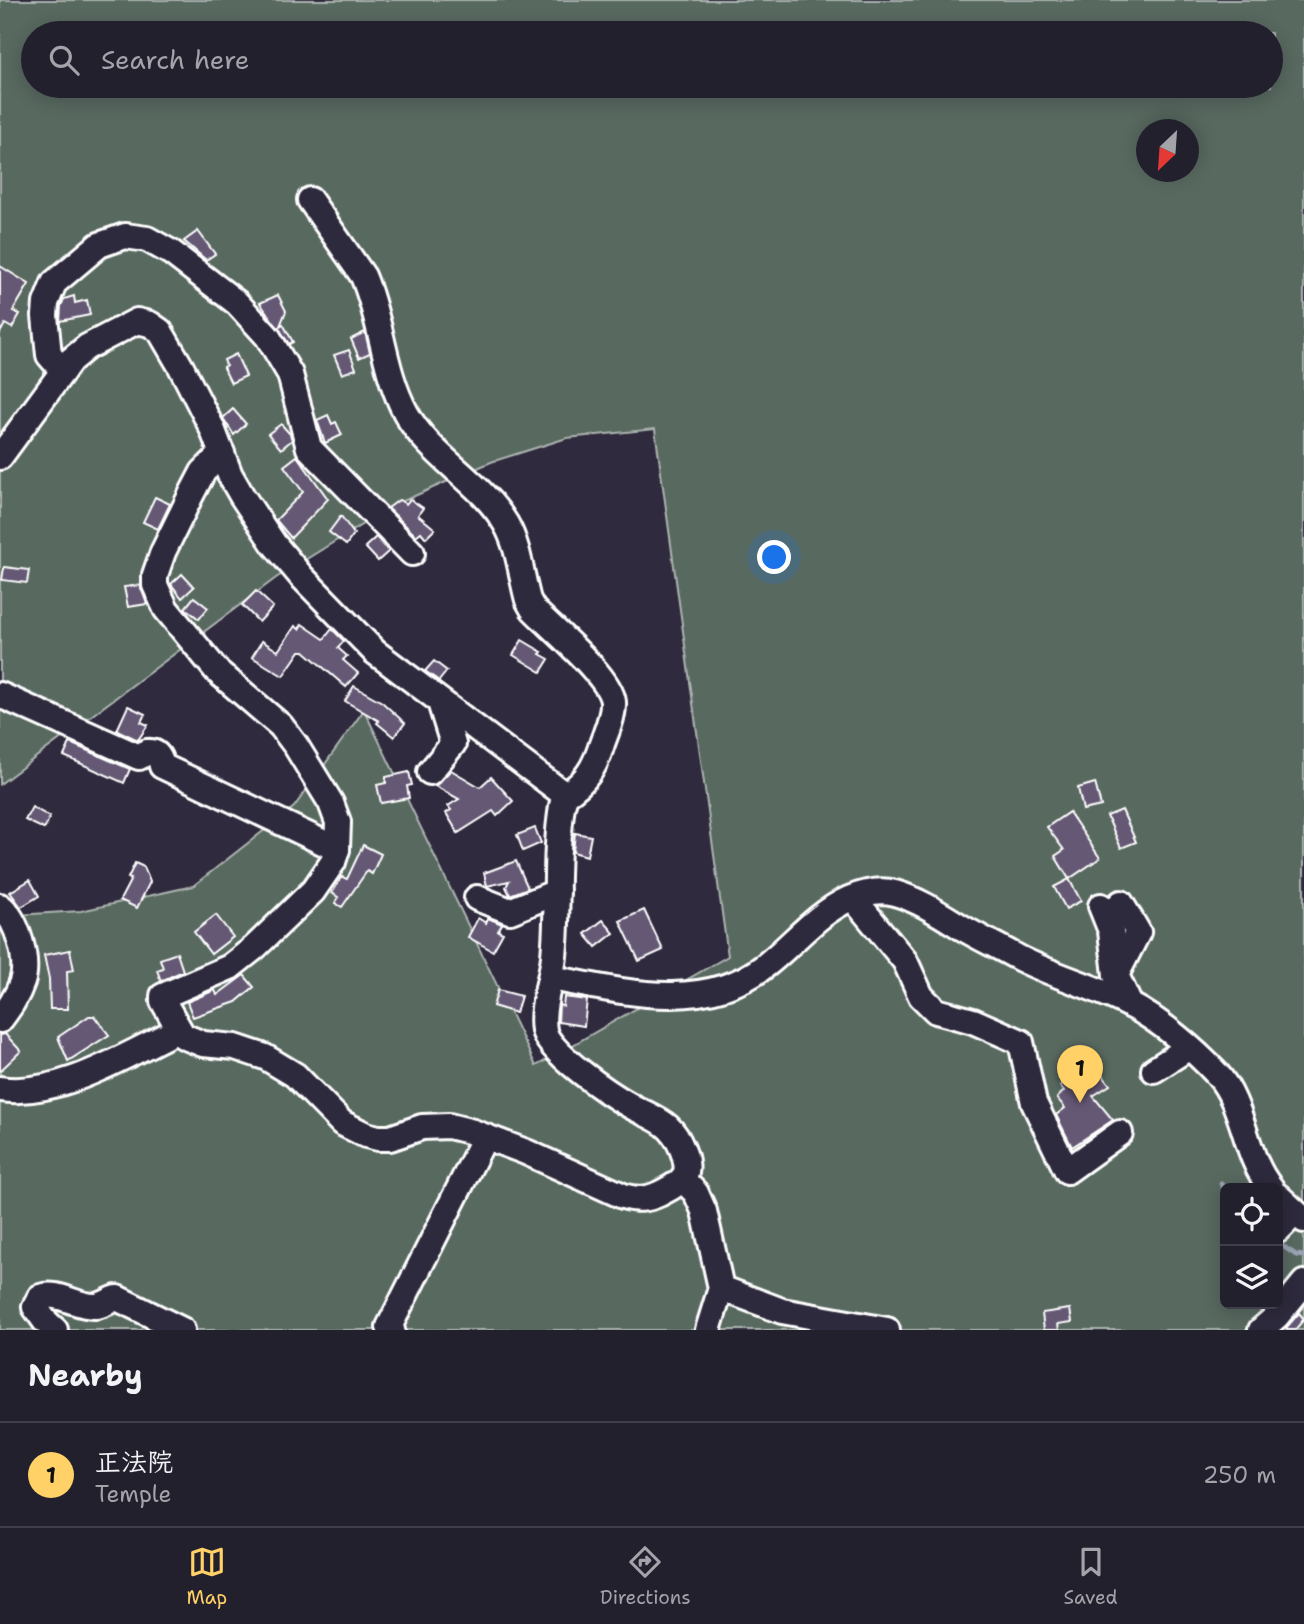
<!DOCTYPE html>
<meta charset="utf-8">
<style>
:root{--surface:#23202e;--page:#2b2836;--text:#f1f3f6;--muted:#a3a3aa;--line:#403e4a;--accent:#ffd166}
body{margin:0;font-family:"Shantell Sans","Klee One",sans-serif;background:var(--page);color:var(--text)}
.controls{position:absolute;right:21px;bottom:21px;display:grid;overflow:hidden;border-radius:10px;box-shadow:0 4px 18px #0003}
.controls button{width:63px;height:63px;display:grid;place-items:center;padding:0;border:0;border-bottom:2px solid var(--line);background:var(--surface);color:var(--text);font:35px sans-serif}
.compass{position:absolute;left:1136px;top:119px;width:63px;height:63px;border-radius:50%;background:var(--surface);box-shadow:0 4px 18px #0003;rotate:205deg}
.you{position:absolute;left:775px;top:558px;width:24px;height:24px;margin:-18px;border:5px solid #fff;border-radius:50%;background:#1a73e8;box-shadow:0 0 0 10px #1a73e833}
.badge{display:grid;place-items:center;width:46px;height:46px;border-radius:50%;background:var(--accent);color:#111;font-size:23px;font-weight:700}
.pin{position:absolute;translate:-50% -58px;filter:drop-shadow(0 2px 4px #0008)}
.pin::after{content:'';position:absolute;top:37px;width:24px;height:21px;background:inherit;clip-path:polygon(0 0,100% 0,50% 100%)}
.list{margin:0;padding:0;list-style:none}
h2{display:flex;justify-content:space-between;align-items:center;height:91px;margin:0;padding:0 28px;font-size:30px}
h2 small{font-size:23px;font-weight:400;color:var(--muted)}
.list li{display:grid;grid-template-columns:46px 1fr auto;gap:21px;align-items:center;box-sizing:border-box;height:105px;padding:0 28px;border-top:2px solid var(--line)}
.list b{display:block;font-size:26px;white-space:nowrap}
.list p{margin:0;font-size:23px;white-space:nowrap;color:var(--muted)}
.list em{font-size:23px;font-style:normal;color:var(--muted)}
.icon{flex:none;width:38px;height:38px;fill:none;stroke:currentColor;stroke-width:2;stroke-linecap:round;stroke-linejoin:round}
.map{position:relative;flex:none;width:1304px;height:1330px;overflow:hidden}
.search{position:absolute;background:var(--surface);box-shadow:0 4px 18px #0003;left:21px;right:21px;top:21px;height:77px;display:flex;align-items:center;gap:18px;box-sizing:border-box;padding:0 24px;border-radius:38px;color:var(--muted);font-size:26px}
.sheet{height:196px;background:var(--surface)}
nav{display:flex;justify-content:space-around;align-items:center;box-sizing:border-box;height:98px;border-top:2px solid var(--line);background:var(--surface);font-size:19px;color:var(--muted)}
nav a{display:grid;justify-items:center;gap:4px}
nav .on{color:var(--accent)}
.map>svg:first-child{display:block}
</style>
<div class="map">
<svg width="1304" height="1330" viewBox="0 0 1304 1330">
<rect width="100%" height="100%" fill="#2f2a3d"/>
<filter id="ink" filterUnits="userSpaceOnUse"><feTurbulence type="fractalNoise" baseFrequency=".0143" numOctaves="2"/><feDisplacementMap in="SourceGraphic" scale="14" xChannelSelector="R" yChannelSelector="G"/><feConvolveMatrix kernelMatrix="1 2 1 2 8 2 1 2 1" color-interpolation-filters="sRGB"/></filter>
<g filter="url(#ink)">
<path fill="#586961" stroke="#acb4b0" stroke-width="2" fill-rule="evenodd" d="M0,0H1304V1330H0V916L81,911L193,886L294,807L364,710L536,1066L728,956L655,429L567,438L491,462L392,506L276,578L0,784ZM33,33H1271V86H33ZM1146,130H1188V172H1146ZM1225,1188H1278V1304H1225Z"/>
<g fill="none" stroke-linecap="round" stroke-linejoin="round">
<g stroke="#9aa3b3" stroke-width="5">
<polyline points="1221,1184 1225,1189"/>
<polyline points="1278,1243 1296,1255 1304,1256"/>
</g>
</g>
<g fill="#655874" stroke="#fff" stroke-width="2">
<polygon points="198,231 215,254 206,260 184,241"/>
<polygon points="0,266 29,284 13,311 20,314 12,328 5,324 0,333"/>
<polygon points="278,295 286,311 280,326 283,324 293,342 289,344 260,303"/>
<polygon points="74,296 75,303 87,300 90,315 60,321 61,306 64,299"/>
<polygon points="365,332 370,353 359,358 351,339"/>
<polygon points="349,350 356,369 342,374 334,355"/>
<polygon points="236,354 246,376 231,383 223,367 226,365 224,360"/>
<polygon points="233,409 246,424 234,435 223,418"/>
<polygon points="328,415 332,424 336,422 342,435 325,443 317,420"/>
<polygon points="281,424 290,434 292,440 281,449 268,434"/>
<polygon points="297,456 328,499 291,538 276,520 303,492 284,466"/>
<polygon points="155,497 170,504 158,529 143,522"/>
<polygon points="410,499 423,508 418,515 435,529 426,538 421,532 416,536 388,508 399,500 406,504"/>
<polygon points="341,516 354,534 346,545 329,532"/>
<polygon points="376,537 389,551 378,561 365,547"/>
<polygon points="4,567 29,570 27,583 2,580"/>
<polygon points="182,574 194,587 182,598 171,584"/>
<polygon points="140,585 147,604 128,607 124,587"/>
<polygon points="256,591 273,607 259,622 242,605"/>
<polygon points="194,597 208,608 199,619 185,608"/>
<polygon points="302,624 324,639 332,629 344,641 338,648 347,656 343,660 358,673 346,687 304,651 300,651 283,676 252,657 262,641 278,651 295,626 299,629"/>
<polygon points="522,640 542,652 540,654 549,659 541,672 513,655"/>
<polygon points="434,661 447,671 439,681 425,671"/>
<polygon points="354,686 382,702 405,723 394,737 377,723 379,721 345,701"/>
<polygon points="128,706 145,714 141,722 148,725 138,740 117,730"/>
<polygon points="70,743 130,769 124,783 64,756"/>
<polygon points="451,770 480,787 491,777 513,801 497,816 493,811 458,833 446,813 451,810 448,806 459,799 435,786"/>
<polygon points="409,772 412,785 407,786 409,798 381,803 377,785 386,783 386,777"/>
<polygon points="1095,783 1101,806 1083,810 1078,788"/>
<polygon points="32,807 50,817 44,829 25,820"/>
<polygon points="1122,810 1136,842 1121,848 1107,816"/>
<polygon points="1069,812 1100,858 1069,879 1055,856 1064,850 1047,827"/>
<polygon points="535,828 541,843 523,851 517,835"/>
<polygon points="575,833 591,836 587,856 573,852"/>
<polygon points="363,845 381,854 372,874 367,871 342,907 335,903 338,897 332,893 342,877 347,879"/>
<polygon points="516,861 528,888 510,895 506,887 509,881 487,886 484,873"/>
<polygon points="135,863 144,867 150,882 137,908 120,900 131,879 128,878"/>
<polygon points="1069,879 1081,901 1066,909 1054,887"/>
<polygon points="30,880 39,896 21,907 10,892"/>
<polygon points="644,910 663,950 639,961 620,921"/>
<polygon points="216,915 233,937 211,954 194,932"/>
<polygon points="478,918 486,923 488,918 502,924 498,931 503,933 493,951 468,937"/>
<polygon points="603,920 614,933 596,947 585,934"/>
<polygon points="70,950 74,970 67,971 68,1009 50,1009 49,979 44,955"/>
<polygon points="177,953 183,971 161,981 157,970 163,968 160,959"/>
<polygon points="244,975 254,987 236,1002 193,1017 187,1002 215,990 217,995"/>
<polygon points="498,990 521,996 516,1013 493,1006"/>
<polygon points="564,997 587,1000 584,1026 558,1022 559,1005 563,1006"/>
<polygon points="89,1016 94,1016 109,1035 68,1061 58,1037"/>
<polygon points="5,1034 21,1051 0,1071 0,1035"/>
<polygon points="1084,1051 1110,1085 1093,1096 1113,1120 1072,1147 1056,1115 1065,1108 1057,1098 1064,1091 1060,1086 1073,1073 1067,1066"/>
<polygon points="1070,1309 1072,1322 1058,1324 1059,1330 1044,1330 1042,1313"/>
<polygon points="1299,1313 1304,1319 1295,1330 1287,1330 1286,1328"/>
</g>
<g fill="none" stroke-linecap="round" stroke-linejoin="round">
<g stroke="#fff" stroke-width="30">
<g id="minor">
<polyline points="63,371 49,355 45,316 46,303 54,283 99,245 125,236 147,239 172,253 237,303 268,337 290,374 309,448 412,553"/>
<path d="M222,453L203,472L191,495L163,552L155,575V585L166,609L217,671L281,726L296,746L331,803L338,822L337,849L333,862L313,891L254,948L230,967L163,996V1001L183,1036L203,1044L235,1047L265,1057L295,1075L342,1123L366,1135L378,1138H390L422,1127L449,1126L473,1132L526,1152L623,1196C637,1200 646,1200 659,1194C667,1190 681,1183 685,1175C691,1163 678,1136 668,1127C658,1118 643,1113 631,1106C611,1095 547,1052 544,1030C540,1007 552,979 554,956C559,906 554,856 562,806L565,795C586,782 595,767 602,744C606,732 614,715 613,702C611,677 552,629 533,609L528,600C521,575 519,547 506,524C481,481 430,457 406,413C383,371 382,320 363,276L310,200"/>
<polyline points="0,457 71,360 87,347 137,321 150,324 160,331 181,367 212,428 230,475 242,496 274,544 301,576 375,652 565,795"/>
<path d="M0,695L139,757L147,752C157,751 160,757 162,766L337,849"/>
<polyline points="430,772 453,744 440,702"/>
<polyline points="477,898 510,911 557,892"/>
<polyline points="853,898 905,961 921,996 936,1011 973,1021 1021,1042 1034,1103 1067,1171 1120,1133"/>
<polyline points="1121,903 1138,932 1116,975 1130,1005"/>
<path d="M0,906C18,920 29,961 22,982C17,997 9,1008 0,1020"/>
<polyline points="1101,906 1111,931 1116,975"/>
<path d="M551,978C620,991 705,1014 766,965C794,943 816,914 849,899C863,893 880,889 895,893C919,900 940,914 961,927C980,938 999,947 1017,957C1053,976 1094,986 1130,1005C1158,1019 1195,1050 1217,1074C1245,1105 1244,1156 1271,1188"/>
<polyline points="1154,1070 1188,1048"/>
<path d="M0,1089C59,1098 127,1054 178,1030"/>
<polyline points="682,1179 696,1193 704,1211 721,1288 708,1330"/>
<polyline points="1278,1196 1304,1220"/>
<polyline points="1278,1230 1295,1213"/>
<polyline points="721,1288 782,1311 887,1330"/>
<path d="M55,1330L45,1321L35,1307L40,1297C60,1291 74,1306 95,1306C102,1306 110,1300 117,1298L182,1330"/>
<polyline points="392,1330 389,1327 485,1137"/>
<polyline points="1261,1330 1277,1316 1304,1283"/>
</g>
</g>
<use href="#minor" stroke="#2f2a3d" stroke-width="24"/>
</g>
</g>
</svg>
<div class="controls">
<button><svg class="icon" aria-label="locate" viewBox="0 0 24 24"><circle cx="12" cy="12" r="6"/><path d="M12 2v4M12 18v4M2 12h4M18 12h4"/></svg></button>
<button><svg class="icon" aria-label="layers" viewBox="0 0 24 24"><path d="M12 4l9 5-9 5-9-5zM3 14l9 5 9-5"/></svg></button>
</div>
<svg class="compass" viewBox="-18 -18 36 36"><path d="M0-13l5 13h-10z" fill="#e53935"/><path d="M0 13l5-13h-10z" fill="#a3a3aa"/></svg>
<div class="you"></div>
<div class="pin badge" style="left:1080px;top:1103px">1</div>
<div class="search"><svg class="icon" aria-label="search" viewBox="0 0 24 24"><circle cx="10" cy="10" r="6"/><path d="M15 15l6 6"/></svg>Search here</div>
</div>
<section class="sheet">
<h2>Nearby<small></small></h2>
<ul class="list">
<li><span class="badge">1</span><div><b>正法院</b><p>Temple</p></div><em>250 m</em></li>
</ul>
</section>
<nav>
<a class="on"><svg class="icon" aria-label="map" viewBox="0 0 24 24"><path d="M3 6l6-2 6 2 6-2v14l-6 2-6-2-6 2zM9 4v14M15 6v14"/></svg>Map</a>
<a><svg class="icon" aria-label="directions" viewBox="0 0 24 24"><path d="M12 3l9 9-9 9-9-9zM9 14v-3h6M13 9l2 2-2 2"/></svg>Directions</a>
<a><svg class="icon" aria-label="saved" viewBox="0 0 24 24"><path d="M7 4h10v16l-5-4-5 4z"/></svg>Saved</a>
</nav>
